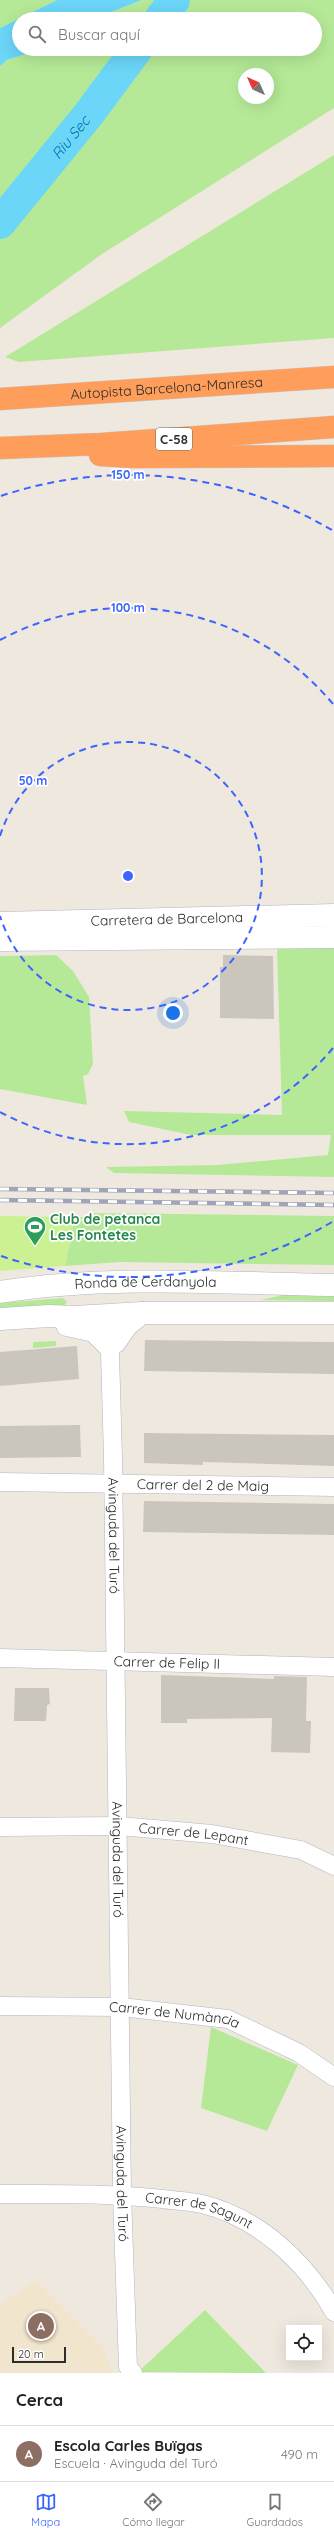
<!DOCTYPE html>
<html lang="es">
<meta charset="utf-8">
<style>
:root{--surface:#fff;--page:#f6f6f6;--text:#222;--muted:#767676;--line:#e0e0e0;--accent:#3c65ff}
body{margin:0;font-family:Quicksand,sans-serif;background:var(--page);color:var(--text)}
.controls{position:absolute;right:12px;bottom:12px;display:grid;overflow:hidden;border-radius:0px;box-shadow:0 4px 16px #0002}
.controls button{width:36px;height:36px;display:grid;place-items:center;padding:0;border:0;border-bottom:1px solid var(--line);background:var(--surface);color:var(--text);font:20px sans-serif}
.compass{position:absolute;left:238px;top:68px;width:36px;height:36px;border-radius:50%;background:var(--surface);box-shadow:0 4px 16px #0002;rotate:315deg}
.scale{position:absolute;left:12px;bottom:10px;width:54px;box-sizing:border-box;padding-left:4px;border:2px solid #2d2d2d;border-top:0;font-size:11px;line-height:14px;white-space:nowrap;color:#2d2d2d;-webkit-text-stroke:3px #fff;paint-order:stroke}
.you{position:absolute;left:173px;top:1013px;width:14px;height:14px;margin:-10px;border:3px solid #fff;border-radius:50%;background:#1a73e8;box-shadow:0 0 0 6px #1a73e833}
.badge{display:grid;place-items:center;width:26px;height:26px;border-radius:50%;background:var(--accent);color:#fff;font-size:13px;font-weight:700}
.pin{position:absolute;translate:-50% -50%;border:2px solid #fff;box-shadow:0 1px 4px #0006}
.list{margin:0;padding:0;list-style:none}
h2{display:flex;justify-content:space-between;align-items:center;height:52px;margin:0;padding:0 16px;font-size:17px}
h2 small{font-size:13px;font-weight:400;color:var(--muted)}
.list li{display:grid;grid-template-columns:26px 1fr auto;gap:12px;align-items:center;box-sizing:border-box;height:56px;padding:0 16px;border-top:1px solid var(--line)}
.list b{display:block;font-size:15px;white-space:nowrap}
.list p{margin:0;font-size:13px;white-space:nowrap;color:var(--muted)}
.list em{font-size:13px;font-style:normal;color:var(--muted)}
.icon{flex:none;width:22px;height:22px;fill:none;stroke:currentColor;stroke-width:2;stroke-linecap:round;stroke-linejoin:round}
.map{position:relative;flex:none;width:334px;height:2373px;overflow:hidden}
.search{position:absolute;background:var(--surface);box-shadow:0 4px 16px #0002;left:12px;right:12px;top:12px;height:44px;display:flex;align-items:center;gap:10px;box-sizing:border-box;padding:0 14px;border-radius:22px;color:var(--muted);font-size:15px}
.sheet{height:108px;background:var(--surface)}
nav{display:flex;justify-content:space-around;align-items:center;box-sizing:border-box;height:56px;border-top:1px solid var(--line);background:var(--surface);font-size:11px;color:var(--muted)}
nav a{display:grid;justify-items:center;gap:2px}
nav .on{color:var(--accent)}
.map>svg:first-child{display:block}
</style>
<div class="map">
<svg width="334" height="2373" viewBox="0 0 334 2373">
<rect width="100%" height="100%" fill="#efe8df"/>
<polygon fill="#f2e5cd" points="36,2280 103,2347 113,2373 0,2373 0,2305"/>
<g fill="#b5e997" fill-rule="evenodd">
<polygon points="0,0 57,0 0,28"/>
<path d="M142,0H334V108L102,254L0,328V66L7,60L42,49H315V19H93ZM244,74H268V98H244Z"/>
<polygon points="334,155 334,338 19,362 5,357"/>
<polygon points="334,947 334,1177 114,1173 106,1167 217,1165 328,1155 331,1135 191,1135 129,1122 124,1111 282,1115 277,949"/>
<polygon points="56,955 73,971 89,997 93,1064 88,1074 83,1076 87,1105 0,1089 0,956"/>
<polygon points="94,1213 334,1216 334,1265 119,1262 65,1266 75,1217 94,1217"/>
<polygon points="334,1291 334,1301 261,1300 296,1292"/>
<polygon points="63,1298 67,1302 64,1306 0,1311 0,1303"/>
<polygon points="56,1341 56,1346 33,1348 33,1342"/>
<polygon points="211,2027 298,2065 267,2131 201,2108"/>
<polygon points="205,2310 266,2373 138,2372"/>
</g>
<polygon fill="#cbf193" points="0,1216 75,1217 65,1266 0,1271"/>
<polygon fill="#6bd6f8" points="57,0 142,0 93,19 19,19 19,49 42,49 7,60 0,66 0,28"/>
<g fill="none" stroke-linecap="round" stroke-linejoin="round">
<g stroke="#6bd6f8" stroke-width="32">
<polyline points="160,19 174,0"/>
<path id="s1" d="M0,223L88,115L137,49"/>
</g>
</g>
<g fill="#cbc6bd">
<polygon points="223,955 273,956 274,1019 220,1018 220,967 223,967"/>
<polygon points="145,1340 334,1342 334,1374 144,1371"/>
<polygon points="77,1346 79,1379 0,1386 0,1352"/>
<polygon points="80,1425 81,1457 0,1458 0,1426"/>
<polygon points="144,1433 334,1435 334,1466 203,1462 203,1465 144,1463"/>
<polygon points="144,1501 334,1504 334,1535 143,1532"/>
<polygon points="161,1675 274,1679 274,1676 307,1677 306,1721 311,1721 310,1753 271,1752 272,1718 187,1719 187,1723 161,1723"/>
<polygon points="15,1688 49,1688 50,1704 47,1705 46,1721 14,1721"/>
</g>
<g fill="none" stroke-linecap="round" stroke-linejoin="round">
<g stroke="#b2b5c1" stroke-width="19">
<g id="minor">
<path id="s2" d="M106,1331L110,1353L113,1458L122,2194L128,2367L133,2373"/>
<path id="s3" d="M0,1482L334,1487"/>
<path id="s4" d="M0,1658L334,1667"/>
<path id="s5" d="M0,1827L119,1826L212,1834L301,1850L334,1866"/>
<path id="s6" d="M0,2006L121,2007L228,2019L299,2053L334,2077"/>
<path id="s7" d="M0,2194C55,2194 109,2193 163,2199C176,2201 190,2201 202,2204C259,2218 306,2262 334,2312"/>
</g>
</g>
<g stroke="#b2b5c1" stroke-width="23">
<g id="tertiary">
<path id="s8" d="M0,1292C109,1275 224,1283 334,1285"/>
<polyline points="0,1319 49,1316 75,1317 142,1313 334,1313"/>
<polyline points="67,1325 94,1331 107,1344"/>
<polyline points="115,1342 127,1325 142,1313"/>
</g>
</g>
<g stroke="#b2b5c1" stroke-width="23">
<g id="secondary">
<path id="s9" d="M0,923L334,915"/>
<polyline points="0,940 334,937"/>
</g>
</g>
<g stroke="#c8c8c8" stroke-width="23">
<g id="motorway">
<path id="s10" d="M0,399L334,377"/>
<polyline points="0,448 101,444 334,427"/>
<polyline points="100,455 132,457 334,456"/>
</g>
</g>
<use href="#minor" stroke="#fff" stroke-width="18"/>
<use href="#tertiary" stroke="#fff" stroke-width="22"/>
<use href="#secondary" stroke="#fff" stroke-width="22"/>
<use href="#motorway" stroke="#ff9d5a" stroke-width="22"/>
<g stroke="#a0a4b8" stroke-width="4.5">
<g id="rail">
<polyline points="0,1189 334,1193"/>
<polyline points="0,1200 334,1205"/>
</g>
</g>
<use href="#rail" stroke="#fff" stroke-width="3" stroke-dasharray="9" stroke-linecap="butt"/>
</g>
<g fill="none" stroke="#3c65ff" stroke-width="2" stroke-dasharray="7 5">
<path d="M0 836A134 134 0 1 1 0 916"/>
<path d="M333 1048A268 268 0 0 1 0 1112M0 640A268 268 0 0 1 333 704"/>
<path d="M332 1222A401 401 0 0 1 1 1256M1 496A401 401 0 0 1 332 530"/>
</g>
<defs>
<g id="stadium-pin" transform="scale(1.15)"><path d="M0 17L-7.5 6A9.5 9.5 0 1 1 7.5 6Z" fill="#2e9e5b" stroke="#fff"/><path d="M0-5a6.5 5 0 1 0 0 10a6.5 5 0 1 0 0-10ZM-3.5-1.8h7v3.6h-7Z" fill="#fff"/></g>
</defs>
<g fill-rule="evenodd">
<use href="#stadium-pin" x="35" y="1227"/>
</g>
<g text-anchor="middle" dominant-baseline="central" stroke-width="3.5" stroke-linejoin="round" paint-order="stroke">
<rect fill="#fff" stroke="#6c6c6c" stroke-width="1" x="156" y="428" width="36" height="22" rx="3"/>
<g font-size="13" font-weight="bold" fill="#2d2d2d">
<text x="174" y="439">C-58</text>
</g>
<g font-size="14" fill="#2d2d2d" stroke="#fff">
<text stroke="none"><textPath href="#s10" startOffset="167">Autopista Barcelona-Manresa</textPath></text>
<text stroke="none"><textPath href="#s9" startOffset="167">Carretera de Barcelona</textPath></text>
<text stroke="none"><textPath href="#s8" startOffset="146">Ronda de Cerdanyola</textPath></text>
<text stroke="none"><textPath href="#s3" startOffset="203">Carrer del 2 de Maig</textPath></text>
<text stroke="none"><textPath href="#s2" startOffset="205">Avinguda del Turó</textPath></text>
<text stroke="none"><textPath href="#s4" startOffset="167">Carrer de Felip II</textPath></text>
<text stroke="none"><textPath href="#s5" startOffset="194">Carrer de Lepant</textPath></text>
<text stroke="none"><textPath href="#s2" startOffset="529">Avinguda del Turó</textPath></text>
<text stroke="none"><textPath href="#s6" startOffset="175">Carrer de Numància</textPath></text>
<text stroke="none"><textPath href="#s2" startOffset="853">Avinguda del Turó</textPath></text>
<text stroke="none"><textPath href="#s7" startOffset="201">Carrer de Sagunt</textPath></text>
</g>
<g font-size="14" font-weight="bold" fill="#27864d" stroke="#fff" text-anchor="start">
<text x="50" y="1219">Club de petanca<tspan x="50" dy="16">Les Fontetes</tspan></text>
</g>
<g font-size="15" font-style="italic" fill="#0375ab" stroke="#fff">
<text stroke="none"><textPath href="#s1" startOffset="111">Riu Sec</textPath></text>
</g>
</g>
<circle cx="128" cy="876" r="6" fill="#3c65ff" stroke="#fff" stroke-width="2"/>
<g font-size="12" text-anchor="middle" font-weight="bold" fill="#3c65ff" stroke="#fff" stroke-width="3.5" stroke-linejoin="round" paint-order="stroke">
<text x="128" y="479">150 m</text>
<text x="128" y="612">100 m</text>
<text x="33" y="785">50 m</text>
</g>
</svg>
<div class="controls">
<button><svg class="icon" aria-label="locate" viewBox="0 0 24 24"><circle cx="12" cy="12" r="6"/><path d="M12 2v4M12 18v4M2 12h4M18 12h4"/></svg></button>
</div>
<svg class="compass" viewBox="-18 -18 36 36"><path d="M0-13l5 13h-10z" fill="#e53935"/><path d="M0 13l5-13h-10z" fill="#767676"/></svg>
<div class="scale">20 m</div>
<div class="you"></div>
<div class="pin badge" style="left:41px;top:2326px;background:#8d6e63">A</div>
<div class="search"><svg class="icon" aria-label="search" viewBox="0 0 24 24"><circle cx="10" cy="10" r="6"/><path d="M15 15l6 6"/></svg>Buscar aquí</div>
</div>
<section class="sheet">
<h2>Cerca<small></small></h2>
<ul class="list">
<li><span class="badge" style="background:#8d6e63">A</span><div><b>Escola Carles Buïgas</b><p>Escuela · Avinguda del Turó</p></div><em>490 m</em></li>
</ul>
</section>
<nav>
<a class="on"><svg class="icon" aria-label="map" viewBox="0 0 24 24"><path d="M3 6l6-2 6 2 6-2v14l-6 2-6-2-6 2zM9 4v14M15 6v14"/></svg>Mapa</a>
<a><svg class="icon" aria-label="directions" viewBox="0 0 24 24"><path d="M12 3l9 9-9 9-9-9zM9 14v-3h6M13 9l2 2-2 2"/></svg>Cómo llegar</a>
<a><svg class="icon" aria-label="saved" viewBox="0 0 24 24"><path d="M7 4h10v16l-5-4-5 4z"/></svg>Guardados</a>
</nav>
